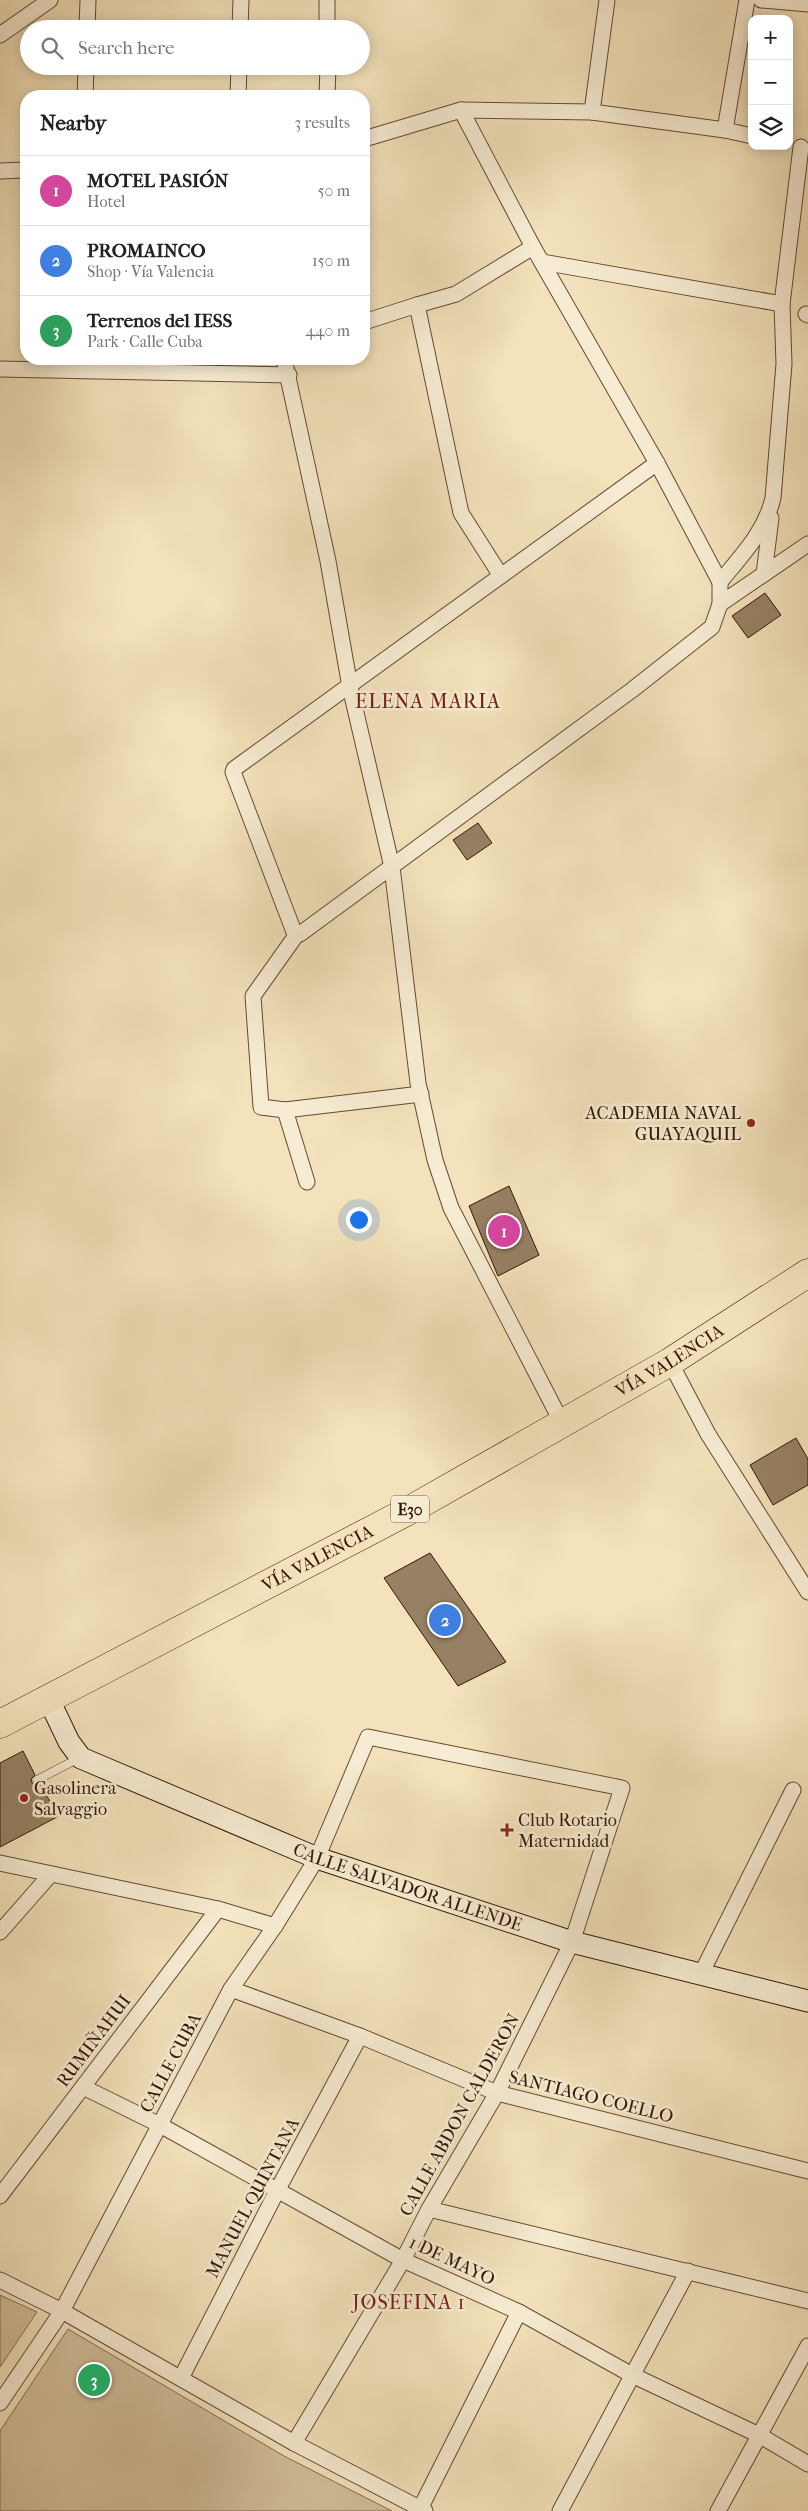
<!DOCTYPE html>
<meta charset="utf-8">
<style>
:root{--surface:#fff;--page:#f6f6f6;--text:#222;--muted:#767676;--line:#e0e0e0;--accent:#db2777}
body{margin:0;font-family:"IM FELL French Canon",serif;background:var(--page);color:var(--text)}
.controls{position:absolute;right:15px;top:15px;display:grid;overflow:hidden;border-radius:10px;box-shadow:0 2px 12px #0003}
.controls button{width:45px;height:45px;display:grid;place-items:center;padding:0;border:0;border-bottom:1px solid var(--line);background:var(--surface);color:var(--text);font:25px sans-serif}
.you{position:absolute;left:358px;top:1219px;width:18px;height:18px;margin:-12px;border:4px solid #fff;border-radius:50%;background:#1a73e8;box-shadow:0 0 0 8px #1a73e833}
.badge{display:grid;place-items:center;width:32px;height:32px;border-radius:50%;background:var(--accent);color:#fff;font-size:16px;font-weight:700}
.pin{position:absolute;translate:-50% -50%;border:2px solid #fff;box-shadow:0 1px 5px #0006}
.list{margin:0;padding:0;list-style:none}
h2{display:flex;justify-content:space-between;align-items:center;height:65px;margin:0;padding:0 20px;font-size:21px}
h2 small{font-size:16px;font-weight:400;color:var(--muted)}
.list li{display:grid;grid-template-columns:32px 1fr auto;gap:15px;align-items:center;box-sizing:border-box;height:70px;padding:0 20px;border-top:1px solid var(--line)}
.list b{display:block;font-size:19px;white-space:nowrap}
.list p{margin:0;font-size:16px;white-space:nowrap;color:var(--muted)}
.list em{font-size:16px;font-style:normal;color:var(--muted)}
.icon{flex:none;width:28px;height:28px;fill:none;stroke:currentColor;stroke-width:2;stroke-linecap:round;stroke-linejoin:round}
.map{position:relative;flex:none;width:808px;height:2511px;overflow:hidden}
.search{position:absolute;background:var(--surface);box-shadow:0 2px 12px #0003;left:20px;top:20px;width:350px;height:55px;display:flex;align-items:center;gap:12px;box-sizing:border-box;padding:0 18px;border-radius:28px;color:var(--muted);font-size:19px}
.panel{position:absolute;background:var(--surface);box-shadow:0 2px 12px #0003;left:20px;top:90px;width:350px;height:275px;border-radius:20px}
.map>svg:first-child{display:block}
</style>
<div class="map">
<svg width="808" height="2511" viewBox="0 0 808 2511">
<rect width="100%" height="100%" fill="#f3e2bb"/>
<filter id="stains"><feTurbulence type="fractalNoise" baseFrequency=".004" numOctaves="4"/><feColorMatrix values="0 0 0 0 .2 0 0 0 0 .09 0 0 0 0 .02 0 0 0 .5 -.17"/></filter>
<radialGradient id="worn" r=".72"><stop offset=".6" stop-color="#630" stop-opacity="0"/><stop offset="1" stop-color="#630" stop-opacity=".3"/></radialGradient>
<g fill="#d2bf9c" stroke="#826b51">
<polygon points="0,2295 37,2312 0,2367"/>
<polygon points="68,2329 284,2456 392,2511 0,2511 0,2431"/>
</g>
<g fill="#978164" stroke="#331706">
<polygon points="765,593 781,615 748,638 732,616"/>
<polygon points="478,823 492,843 467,860 453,840"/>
<polygon points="509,1186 539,1255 498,1276 469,1206"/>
<polygon points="796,1438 808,1459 808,1485 773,1505 750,1465"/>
<polygon points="430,1553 506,1662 458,1686 384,1578"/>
<polygon points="23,1751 35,1775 31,1779 32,1783 40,1785 59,1816 0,1847 0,1763"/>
</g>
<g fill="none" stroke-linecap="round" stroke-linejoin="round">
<g stroke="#634a33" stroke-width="9">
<polyline id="lane" points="37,1780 79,1758"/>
</g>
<g stroke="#634a33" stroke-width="17">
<g id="street">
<polyline points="327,0 327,29"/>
<polyline points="761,0 808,4"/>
<polyline points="87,29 88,0"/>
<polyline points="240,29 241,0"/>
<polyline points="0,35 50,0"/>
<polyline points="85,96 86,66"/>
<polyline points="238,96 239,66"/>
<polyline points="327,96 328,66"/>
<polyline points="592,112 607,0"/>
<polyline points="725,130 747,0"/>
<path d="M752,136L725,130L592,112L461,110L533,247L657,463L720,582C742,555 765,532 773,498L784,364L782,304L801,147"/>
<polyline points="364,139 461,110"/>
<polyline points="0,171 26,170"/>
<polyline points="542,262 782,304"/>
<polyline points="417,305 456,294 533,247"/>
<polyline points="806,314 808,315"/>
<polyline points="364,322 417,305 461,513 501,576"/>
<polyline points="284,359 328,561 350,687 392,867 418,1083 435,1160 451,1208 562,1423"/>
<polyline points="0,369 289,375"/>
<polyline points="657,463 234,769 233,772 294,932 300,934 632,690 712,627 720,604 720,582"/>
<polyline points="764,574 771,518"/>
<polyline points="720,604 808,544"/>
<polyline points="297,934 253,996 261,1107 285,1110 307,1182"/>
<polyline points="285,1110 421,1094"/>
<polyline points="670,1362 708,1434 808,1592"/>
<polyline points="0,1863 218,1909 275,1926"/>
<polyline points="0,1932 51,1874"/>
<polyline points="701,1974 793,1790"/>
<polyline points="231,1989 360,2036 497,2093 808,2171"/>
<polyline points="83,2087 160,2125 403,2260 519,2312 632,2375 759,2435 808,2464"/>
<polyline points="0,2196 218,1909"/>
<polyline points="429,2209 808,2301"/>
<polyline points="0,2280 62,2311 294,2443 425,2511"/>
<polyline points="181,2378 278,2189 360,2036"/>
<polyline points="0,2403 62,2311 231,1989 275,1926 317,1858 368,1737 622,1788 572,1942 497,2093 429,2209 403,2260 294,2443"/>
<polyline points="420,2509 519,2312"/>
<polyline points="560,2511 688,2271"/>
<polyline points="718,2511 808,2346"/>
</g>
</g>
<g stroke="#331706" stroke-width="23">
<g id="secondary">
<path id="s1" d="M49,1700L69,1742L81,1758L317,1858L572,1942L808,2001"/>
</g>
</g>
<g stroke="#331706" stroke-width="29">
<g id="highway">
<path id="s2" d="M0,1724L408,1511L670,1362L808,1273"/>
</g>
</g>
<use href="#lane" stroke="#f7ecd3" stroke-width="8"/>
<use href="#street" stroke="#f7ecd3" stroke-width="15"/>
<use href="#secondary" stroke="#f7ecd3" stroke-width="21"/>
<use href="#highway" stroke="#f3e2bb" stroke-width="28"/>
</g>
<g fill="#8f2418" stroke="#f7ecd3" stroke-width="2">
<circle cx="751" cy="1123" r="5"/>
<circle cx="24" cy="1798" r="5"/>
<path d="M504.5 1822.5h5v5h5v5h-5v5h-5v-5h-5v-5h5z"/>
</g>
<g text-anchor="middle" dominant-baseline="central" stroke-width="5" stroke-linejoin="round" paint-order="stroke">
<rect fill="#f7ecd3" stroke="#6e5744" stroke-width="1" x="391" y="1495.5" width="38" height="27" rx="4"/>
<g font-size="16" font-weight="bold" fill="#331706">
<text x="410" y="1509">E30</text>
</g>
<g font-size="18" fill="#331706" stroke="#f7ecd3" text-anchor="start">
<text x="741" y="1113" text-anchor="end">ACADEMIA NAVAL<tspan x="741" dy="21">GUAYAQUIL</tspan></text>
<text x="34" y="1788">Gasolinera<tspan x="34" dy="21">Salvaggio</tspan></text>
<text x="518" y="1820">Club Rotario<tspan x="518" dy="21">Maternidad</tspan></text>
</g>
<g font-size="18" fill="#331706" stroke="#f7ecd3">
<text stroke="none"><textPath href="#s2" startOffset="762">VÍA VALENCIA</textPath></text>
<text stroke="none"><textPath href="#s2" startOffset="358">VÍA VALENCIA</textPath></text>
<text stroke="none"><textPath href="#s1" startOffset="418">CALLE SALVADOR ALLENDE</textPath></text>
<text transform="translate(94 2041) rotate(-53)">RUMIÑAHUI</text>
<text transform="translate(171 2063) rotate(-62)">CALLE CUBA</text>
<text transform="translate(591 2097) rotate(14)">SANTIAGO COELLO</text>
<text transform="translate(460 2115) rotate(-61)">CALLE ABDON CALDERON</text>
<text transform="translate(253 2198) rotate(-62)">MANUEL QUINTANA</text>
<text transform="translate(452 2261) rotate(25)">1 DE MAYO</text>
</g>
<g font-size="20" letter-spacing="1" fill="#7a1f14" stroke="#f7ecd3">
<text x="428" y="701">ELENA MARIA</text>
<text x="409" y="2302">JOSEFINA 1</text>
</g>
</g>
<rect width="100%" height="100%" filter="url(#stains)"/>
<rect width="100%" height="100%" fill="url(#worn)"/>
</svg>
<div class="controls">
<button>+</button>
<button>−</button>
<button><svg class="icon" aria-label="layers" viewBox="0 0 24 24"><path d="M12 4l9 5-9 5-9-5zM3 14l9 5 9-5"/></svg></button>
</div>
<div class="you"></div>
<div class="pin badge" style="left:504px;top:1231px;background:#d1479c">1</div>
<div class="pin badge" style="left:445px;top:1620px;background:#3f7fe0">2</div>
<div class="pin badge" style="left:94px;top:2380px;background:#2e9e5b">3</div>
<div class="search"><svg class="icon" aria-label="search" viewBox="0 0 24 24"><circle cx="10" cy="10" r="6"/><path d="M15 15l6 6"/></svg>Search here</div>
<section class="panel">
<h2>Nearby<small>3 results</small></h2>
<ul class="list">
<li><span class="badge" style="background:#d1479c">1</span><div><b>MOTEL PASIÓN</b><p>Hotel</p></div><em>50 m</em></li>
<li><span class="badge" style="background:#3f7fe0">2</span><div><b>PROMAINCO</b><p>Shop · Vía Valencia</p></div><em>150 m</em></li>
<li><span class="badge" style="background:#2e9e5b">3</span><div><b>Terrenos del IESS</b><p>Park · Calle Cuba</p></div><em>440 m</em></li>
</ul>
</section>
</div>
